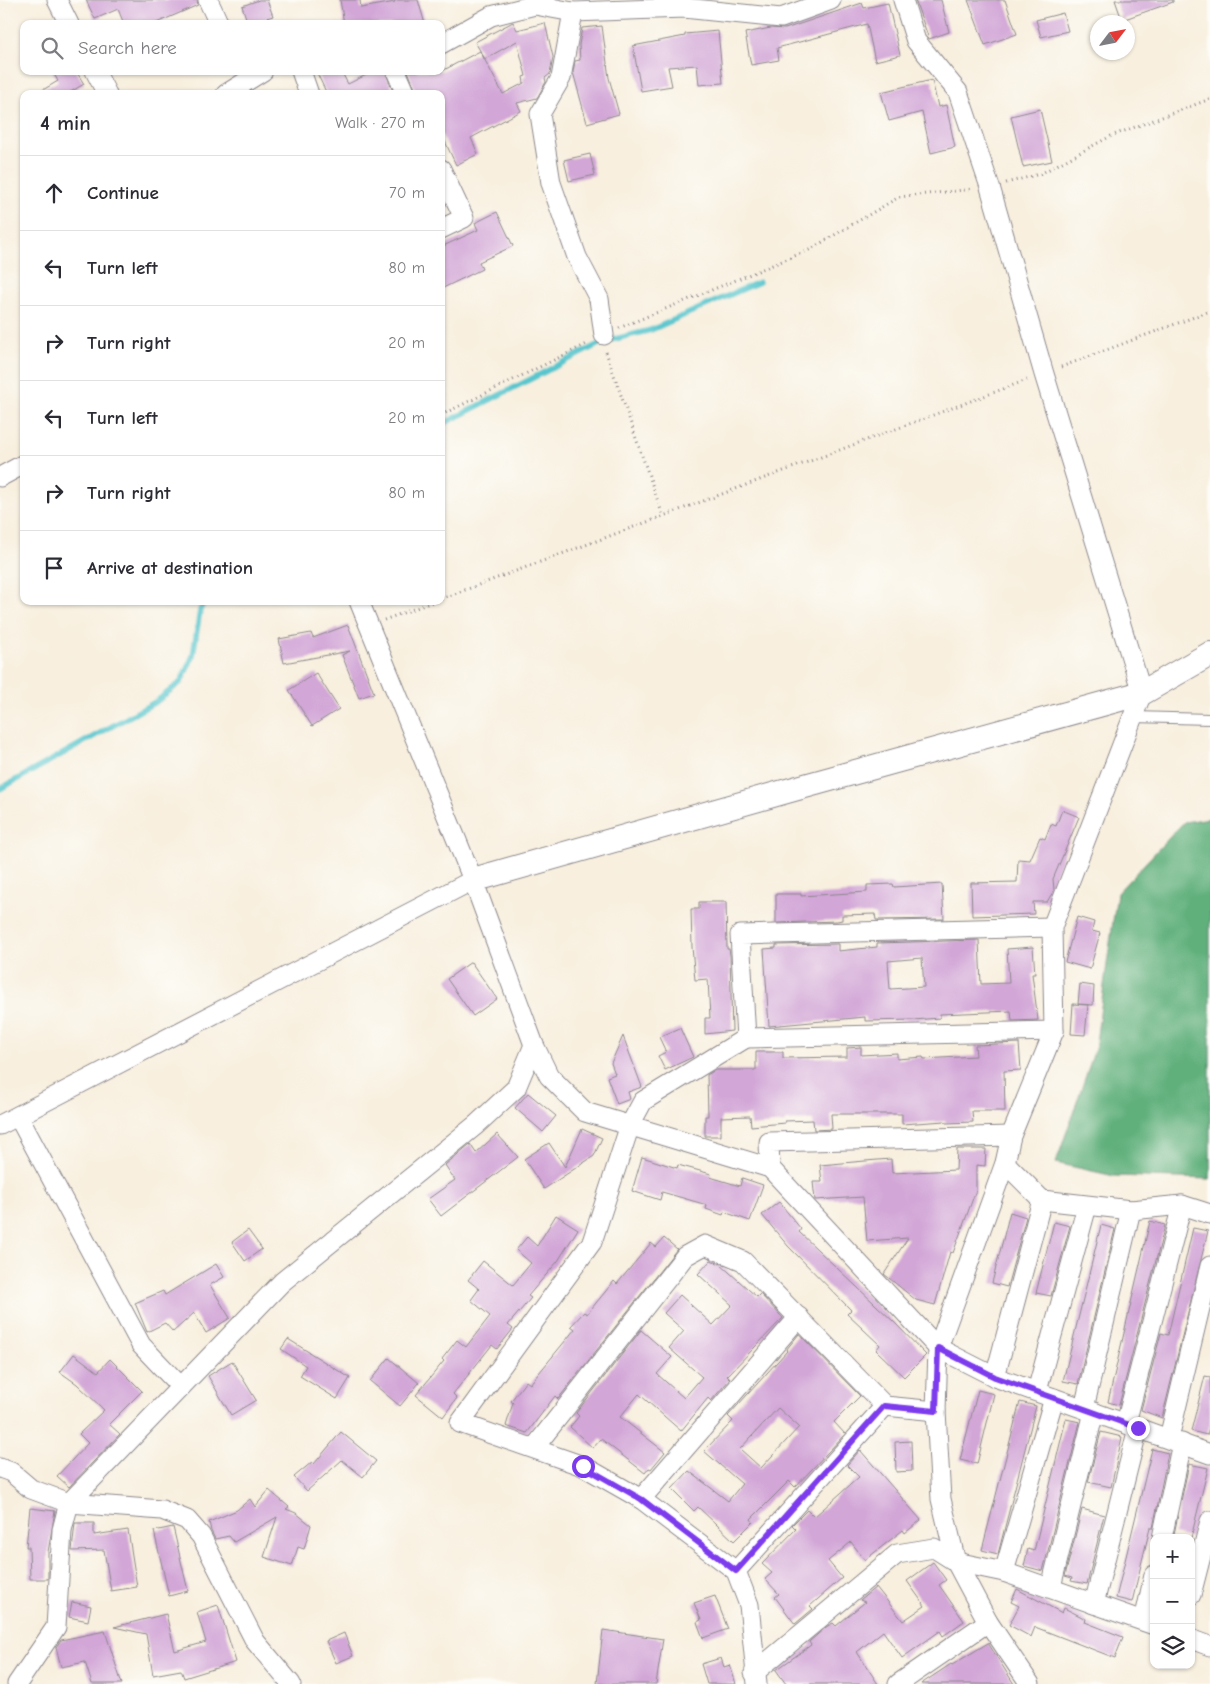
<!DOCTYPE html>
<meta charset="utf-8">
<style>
:root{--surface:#fff;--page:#f2f2f3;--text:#2b2b33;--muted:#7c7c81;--line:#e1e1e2}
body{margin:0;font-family:"Comic Neue",sans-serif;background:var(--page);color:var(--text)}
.controls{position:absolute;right:15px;bottom:15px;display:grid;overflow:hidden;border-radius:10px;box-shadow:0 1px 4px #0004}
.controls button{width:45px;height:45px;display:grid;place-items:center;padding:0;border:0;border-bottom:1px solid var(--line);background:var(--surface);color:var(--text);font:25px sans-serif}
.compass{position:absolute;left:1090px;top:15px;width:45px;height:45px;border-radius:50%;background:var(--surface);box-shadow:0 1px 4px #0004;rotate:58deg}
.stop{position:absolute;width:15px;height:15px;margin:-11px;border:4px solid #7c3aed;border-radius:50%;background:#fff}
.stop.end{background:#7c3aed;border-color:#fff;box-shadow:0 1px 5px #0008}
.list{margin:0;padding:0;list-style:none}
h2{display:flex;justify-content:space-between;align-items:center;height:65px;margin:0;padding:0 20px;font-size:21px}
h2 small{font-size:16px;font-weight:400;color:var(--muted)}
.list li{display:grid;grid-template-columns:32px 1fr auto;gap:15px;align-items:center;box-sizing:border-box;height:75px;padding:0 20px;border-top:1px solid var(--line)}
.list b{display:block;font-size:19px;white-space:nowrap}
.list em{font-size:16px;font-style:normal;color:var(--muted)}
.icon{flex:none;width:28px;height:28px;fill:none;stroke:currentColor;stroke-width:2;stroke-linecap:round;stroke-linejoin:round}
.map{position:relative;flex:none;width:1210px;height:1684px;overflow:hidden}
.search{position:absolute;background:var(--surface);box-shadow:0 1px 4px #0004;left:20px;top:20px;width:425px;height:55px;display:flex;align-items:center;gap:12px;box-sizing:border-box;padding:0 18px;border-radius:10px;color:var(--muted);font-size:19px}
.panel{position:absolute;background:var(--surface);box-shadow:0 1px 4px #0004;left:20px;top:90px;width:425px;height:515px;border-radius:10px}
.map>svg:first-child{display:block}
</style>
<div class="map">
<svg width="1210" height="1684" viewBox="0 0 1210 1684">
<rect width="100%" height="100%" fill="#fdfcf7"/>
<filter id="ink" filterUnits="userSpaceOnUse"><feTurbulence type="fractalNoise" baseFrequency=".02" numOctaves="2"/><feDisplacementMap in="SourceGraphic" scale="10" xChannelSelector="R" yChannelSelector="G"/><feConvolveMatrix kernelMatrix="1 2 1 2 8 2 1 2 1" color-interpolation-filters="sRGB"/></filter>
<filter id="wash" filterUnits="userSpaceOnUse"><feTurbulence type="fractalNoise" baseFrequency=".0096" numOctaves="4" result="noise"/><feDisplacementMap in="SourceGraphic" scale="20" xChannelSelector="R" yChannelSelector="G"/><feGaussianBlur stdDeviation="1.12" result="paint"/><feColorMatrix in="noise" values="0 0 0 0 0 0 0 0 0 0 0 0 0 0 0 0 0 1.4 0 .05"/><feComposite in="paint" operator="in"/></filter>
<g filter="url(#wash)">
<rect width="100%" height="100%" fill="#f8efde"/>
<polygon fill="#61b07b" stroke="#42695b" points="1210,818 1210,1179 1114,1176 1056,1163 1095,1049 1117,893 1184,822"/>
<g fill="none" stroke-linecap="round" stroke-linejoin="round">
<g stroke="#58c6ce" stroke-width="5.5">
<polyline points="441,425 603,342 651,330 759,282"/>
<polyline points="0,789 157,701 181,682 193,656 200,610 205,601"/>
</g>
</g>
<g id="blocks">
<g fill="#d2a6d7" fill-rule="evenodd">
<polygon points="86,0 197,0 198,5 154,24 124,24 118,9 95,19"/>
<polygon points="259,0 267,0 273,16 248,24 242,6"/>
<polygon points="340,0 360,0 361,8 395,2 394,0 418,0 425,24 344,24"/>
<polygon points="915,0 941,0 949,32 929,39"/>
<polygon points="968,0 1005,0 1017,34 985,45"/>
<polygon points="1115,0 1173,0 1173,2 1122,20"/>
<polygon points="862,3 864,8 888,3 900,55 875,61 867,24 777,48 779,60 751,65 745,33 771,28 785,29"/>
<polygon points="1063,13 1068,31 1041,37 1036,20"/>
<polygon points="513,22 517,30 545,23 553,57 550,74 545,78 546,82 537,98 517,103 521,111 471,138 478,154 456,165 441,133 441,94 417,94 408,71 442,71 480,51 503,94 524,83 523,77 526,76 517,41 485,59 475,42"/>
<polygon points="602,26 609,78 619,114 587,123 573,72 575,61 580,60 579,45 582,28"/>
<polygon points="718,31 723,83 699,85 697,65 668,67 672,86 641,91 633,46 685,36 685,34"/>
<polygon points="52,71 76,71 84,84 67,94 36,94 58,81"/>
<polygon points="316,71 341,71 348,84 374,71 385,71 394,94 327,94"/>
<polygon points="932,80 938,107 946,105 955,147 931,153 922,112 889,121 881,92"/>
<polygon points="1040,109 1052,161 1023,167 1011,116"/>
<polygon points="590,154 595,175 569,181 564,160"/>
<polygon points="497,212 513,246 479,262 482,269 441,289 441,247 478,230 475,223"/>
<polygon points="348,625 374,693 359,698 342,655 350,651 284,663 279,639 311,633 313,638"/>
<polygon points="316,673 339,709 312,726 289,690"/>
<polygon points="1062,810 1079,817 1053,879 1054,890 1047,902 1033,902 1034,914 972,916 971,883 1017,882 1018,859 1030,860 1040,837 1045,839 1051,824 1056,826"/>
<polygon points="893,884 894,887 942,884 944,919 876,920 875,914 842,915 842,920 837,921 776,923 776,894 801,894 801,896 867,892 867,885"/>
<polygon points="699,902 726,902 727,949 729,949 730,955 732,1031 705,1034 705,1018 710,1018 708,979 695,980 692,947 691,909 699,909"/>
<polygon points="1077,917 1094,922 1092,931 1100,933 1090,969 1065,962"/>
<path d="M979,940L981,984L1009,983L1007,949L1033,947L1035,974H1032L1038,1020L1012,1021L1011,1011L940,1014V1018L913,1020L865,1021V1017L769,1026L764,949L776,948V945L838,944V951L877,947V943ZM922,958L924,987L890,989L888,961Z"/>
<polygon points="471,962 497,999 473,1016 447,979"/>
<polygon points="1080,984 1094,986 1093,1005 1078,1004"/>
<polygon points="1073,1004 1088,1005 1085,1035 1071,1034"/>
<polygon points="680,1028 693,1057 665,1070 658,1056 666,1052 659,1037"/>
<polygon points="623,1036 642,1087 628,1092 630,1099 617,1104 607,1077 615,1074 611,1063"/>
<polygon points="1019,1043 1021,1070 1004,1071 1005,1111 972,1111 973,1122 946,1123 945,1121 902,1124 902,1114 831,1114 832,1129 814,1130 813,1120 785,1121 785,1123 751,1126 750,1116 721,1117 721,1136 705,1136 705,1116 708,1116 707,1075 715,1070 756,1070 756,1052 783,1052 783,1058 847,1057 847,1048 861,1047 861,1055 897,1053 897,1059 923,1057 924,1059 976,1056 975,1045"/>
<polygon points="528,1093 556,1116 543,1132 515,1108"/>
<polygon points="582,1129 602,1138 594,1156 544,1189 524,1159 549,1143 565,1167"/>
<polygon points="497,1134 518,1157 441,1216 428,1199 455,1180 445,1165 470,1144 476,1153"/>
<polygon points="957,1149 986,1149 985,1166 976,1165 976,1190 953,1253 950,1252 935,1305 916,1300 884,1274 908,1238 867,1241 863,1197 815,1200 813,1182 822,1182 820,1165 865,1161 891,1159 892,1173 956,1170"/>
<polygon points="642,1157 677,1168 678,1165 711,1174 710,1177 740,1186 742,1178 763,1185 750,1221 724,1212 723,1215 706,1209 707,1205 662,1192 660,1200 632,1191"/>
<polygon points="779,1202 801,1229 799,1232 894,1322 926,1355 904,1377 876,1350 880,1345 847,1314 851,1310 788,1246 762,1215"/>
<polygon points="1010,1212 1026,1217 1007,1287 992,1283"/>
<polygon points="556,1215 578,1229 558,1261 528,1296 531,1298 508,1325 513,1329 497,1349 492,1345 453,1394 457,1398 443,1417 416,1395 444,1361 442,1359 457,1340 466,1347 490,1316 471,1300 479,1289 468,1280 483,1261 513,1285 531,1263 516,1250 527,1237 537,1246"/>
<polygon points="1150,1221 1165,1225 1119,1405 1108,1402"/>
<polygon points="1054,1222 1070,1226 1051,1296 1036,1293"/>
<polygon points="1101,1225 1115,1229 1078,1384 1063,1381"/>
<polygon points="1193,1228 1208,1231 1162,1418 1141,1410 1161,1333 1168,1335"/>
<polygon points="248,1230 262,1249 245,1261 232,1242"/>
<polygon points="664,1238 677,1249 558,1399 555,1396 527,1433 506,1426 513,1403 511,1401 526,1381 530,1384 575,1329 571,1326 584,1312 587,1314 614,1281 617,1284 651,1243 656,1247"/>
<polygon points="711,1260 720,1264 757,1297 760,1294 783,1318 727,1376 730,1379 711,1401 708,1398 681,1431 639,1394 620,1417 665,1452 651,1469 649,1468 645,1473 601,1439 593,1448 570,1427 579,1416 576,1413 641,1330 672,1357 657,1374 684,1398 702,1377 669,1348 684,1331 664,1313 680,1295 713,1325 732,1305 698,1274"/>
<polygon points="216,1264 224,1277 210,1285 230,1318 206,1333 194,1313 173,1332 165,1323 147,1332 135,1303 163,1291 165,1295"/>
<path d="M799,1334L860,1396L834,1422L845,1434L795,1487L789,1481L751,1519L753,1522L734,1541L698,1507L694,1511L672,1489L689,1471L728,1501L742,1484L704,1451L733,1421L728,1416L787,1351L786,1350ZM778,1408L799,1427L761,1468L740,1449Z"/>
<polygon points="288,1339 350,1378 337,1399 300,1376 306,1366 281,1349"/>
<polygon points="74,1354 98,1372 110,1359 142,1391 109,1424 120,1434 69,1487 57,1476 88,1443 79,1434 104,1410 77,1384 60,1372"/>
<polygon points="389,1358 419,1383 400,1406 370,1381"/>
<polygon points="232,1361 256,1400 231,1415 208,1376"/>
<polygon points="1205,1376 1210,1377 1210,1423 1207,1435 1191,1431"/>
<polygon points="978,1390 994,1394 977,1464 960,1460"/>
<polygon points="1020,1402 1036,1406 998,1554 982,1550"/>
<polygon points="1066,1419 1080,1422 1043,1571 1024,1566 1028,1549 1034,1551"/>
<polygon points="341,1432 376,1461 363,1477 342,1460 307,1491 294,1477 312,1462 314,1464"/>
<polygon points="1101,1432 1122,1437 1111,1487 1088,1482"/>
<polygon points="911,1441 912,1471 896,1472 895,1442"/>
<polygon points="1152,1449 1168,1453 1153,1528 1150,1528 1132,1602 1116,1598"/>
<polygon points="860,1450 921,1520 905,1533 903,1530 865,1560 851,1542 828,1561 842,1578 810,1606 813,1609 795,1624 775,1597 779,1594 765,1579 772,1573 762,1564 796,1529 792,1525 807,1510 814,1517 859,1477 847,1465"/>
<polygon points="1189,1464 1208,1468 1191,1538 1174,1534"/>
<polygon points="269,1490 289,1507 286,1509 296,1513 311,1525 304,1549 298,1547 292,1566 264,1557 277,1517 234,1542 229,1536 215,1539 211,1531 209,1522 237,1510 250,1499 255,1507"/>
<polygon points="30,1508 55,1511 48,1552 48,1579 30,1579 29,1547 26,1547"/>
<polygon points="1082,1509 1104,1515 1087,1584 1071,1581 1072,1578 1065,1576"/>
<polygon points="75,1523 94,1523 94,1535 128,1530 137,1587 111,1591 104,1550 72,1551"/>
<polygon points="173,1527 188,1591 169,1596 154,1531"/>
<polygon points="933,1562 946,1580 939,1585 964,1621 943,1636 940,1631 902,1658 883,1631 857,1652 878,1684 786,1684 776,1670 811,1645 809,1642 826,1627 833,1623 836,1626 865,1602 860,1600 876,1587 903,1621 925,1606 907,1581"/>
<polygon points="1017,1589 1062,1613 1064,1608 1086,1619 1085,1622 1123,1637 1115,1658 1035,1627 1031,1637 1009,1625 1019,1606 1011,1602"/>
<polygon points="715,1596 728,1629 703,1638 697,1622 701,1620 694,1603"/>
<polygon points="72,1602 91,1606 88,1621 69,1617"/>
<polygon points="218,1605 236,1662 184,1678 181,1670 153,1675 146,1634 114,1627 166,1614 175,1651 206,1642 197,1612"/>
<polygon points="603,1630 663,1639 656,1684 597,1684"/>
<polygon points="105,1631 122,1684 92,1684 85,1662 61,1667 56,1647 61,1640"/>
<polygon points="344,1633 353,1656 336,1663 326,1641"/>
<polygon points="988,1643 1014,1684 921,1684 951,1664 952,1665"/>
<polygon points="721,1658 724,1667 730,1665 736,1684 707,1684 701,1664"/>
</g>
</g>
</g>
<g filter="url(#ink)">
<use href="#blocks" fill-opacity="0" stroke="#8d888c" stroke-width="1"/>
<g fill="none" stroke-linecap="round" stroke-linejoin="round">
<g stroke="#8d888c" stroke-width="12">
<polyline id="service" points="1133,717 1210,719"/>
</g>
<g stroke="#8d888c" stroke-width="21">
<g id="minor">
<polyline points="57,0 69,24"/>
<polyline points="208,0 219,24"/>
<polyline points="903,0 916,41 958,92 990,187 1044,374 1142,693 1052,927 1054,1031 1011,1136 1005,1163 938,1348 936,1411 941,1499 956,1562 988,1622 1030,1684"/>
<polyline points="573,12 561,78 540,114 551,183 577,257 599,299 604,335"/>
<polyline points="441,44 491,16 535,5 573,12 684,8 781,18 831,0"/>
<polyline points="95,71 107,94"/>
<polyline points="301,71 309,94"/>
<polyline points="396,71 406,94"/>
<polyline points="226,94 263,71"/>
<polyline points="441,169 464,218 441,229"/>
<polyline points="0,477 24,464"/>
<polyline points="359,601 473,880 534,1045 549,1076 585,1112 770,1168 938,1348 995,1377 1210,1454"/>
<polyline points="1052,927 740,935 746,1038 1054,1031"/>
<polyline points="746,1038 643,1101 630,1125 592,1242 460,1423 583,1466 641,1499 736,1571 749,1605 757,1684"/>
<polyline points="18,1116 141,1345 181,1387"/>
<polyline points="0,1125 473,880"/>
<polyline points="1005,1163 1042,1200 1131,1210 1182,1205 1210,1214"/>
<polyline points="770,1168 769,1142 1011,1136"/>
<polyline points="995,1377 1042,1200"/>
<polyline points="1037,1391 1087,1206"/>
<polyline points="1084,1408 1131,1210"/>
<polyline points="1126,1423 1182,1205"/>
<polyline points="1169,1438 1210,1266"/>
<polyline points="534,1448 685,1256 705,1245 743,1261 885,1406 936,1411"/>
<polyline points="0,1468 11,1472 31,1489 69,1503 162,1510 187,1520 201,1536 255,1641 291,1684"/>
<polyline points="641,1499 799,1317"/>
<polyline points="1162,1538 1182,1443"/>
<polyline points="736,1571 885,1406"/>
<polyline points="1004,1572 1054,1398"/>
<polyline points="1051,1587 1094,1412"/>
<polyline points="1191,1595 1210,1521"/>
<polyline points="1094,1604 1138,1428"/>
<polyline points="1144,1621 1154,1575"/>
<polyline points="1191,1639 1210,1646"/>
<polyline points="754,1673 897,1554 934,1548 956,1562 1004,1572 1154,1625"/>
<polyline points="17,1684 56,1627 62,1530 69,1503 282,1282 476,1125 516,1088 534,1045"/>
<polyline points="898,1684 988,1622"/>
</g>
</g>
<g stroke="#8d888c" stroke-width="26">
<polyline id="tertiary" points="473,880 794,789 1142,693 1210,654"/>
</g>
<g stroke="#8d888c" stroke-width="3" stroke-dasharray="1 4" stroke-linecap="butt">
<polyline points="1006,183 1040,174 1111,136 1210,99"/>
<polyline points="619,328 809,250 899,197 973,189"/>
<polyline points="606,352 663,516"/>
<polyline points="1061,367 1210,311"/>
<polyline points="441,415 589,343"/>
<polyline points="441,599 1027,380"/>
<polyline points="384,620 435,601"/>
</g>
<use href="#service" stroke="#fff" stroke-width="10"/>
<use href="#minor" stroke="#fff" stroke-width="19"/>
<use href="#tertiary" stroke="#fff" stroke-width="24"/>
</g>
</g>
<g fill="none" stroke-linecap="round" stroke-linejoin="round" filter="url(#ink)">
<polyline stroke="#7c3aed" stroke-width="6" points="583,1466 641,1499 736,1571 884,1406 936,1411 938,1348 995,1377 1138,1428"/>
</g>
</svg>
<div class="controls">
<button>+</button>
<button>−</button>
<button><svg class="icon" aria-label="layers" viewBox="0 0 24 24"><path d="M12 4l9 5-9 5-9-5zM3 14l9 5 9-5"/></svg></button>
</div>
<svg class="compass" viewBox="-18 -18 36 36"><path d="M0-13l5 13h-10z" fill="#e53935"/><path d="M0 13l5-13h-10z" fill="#7c7c81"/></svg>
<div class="stop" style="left:583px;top:1466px"></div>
<div class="stop end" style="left:1138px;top:1428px"></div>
<div class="search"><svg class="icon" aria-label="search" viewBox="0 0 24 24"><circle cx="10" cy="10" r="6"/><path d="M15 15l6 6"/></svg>Search here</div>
<section class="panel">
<h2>4 min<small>Walk · 270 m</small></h2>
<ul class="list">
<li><svg class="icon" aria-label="ahead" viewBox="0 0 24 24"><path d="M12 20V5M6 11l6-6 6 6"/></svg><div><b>Continue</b></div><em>70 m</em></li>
<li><svg class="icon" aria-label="left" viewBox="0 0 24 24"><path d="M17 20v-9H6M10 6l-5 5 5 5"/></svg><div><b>Turn left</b></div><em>80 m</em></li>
<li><svg class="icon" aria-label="right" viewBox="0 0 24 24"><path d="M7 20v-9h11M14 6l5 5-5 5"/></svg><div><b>Turn right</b></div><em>20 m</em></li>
<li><svg class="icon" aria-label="left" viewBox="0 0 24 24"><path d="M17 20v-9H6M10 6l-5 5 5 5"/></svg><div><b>Turn left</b></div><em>20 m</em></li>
<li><svg class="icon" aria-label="right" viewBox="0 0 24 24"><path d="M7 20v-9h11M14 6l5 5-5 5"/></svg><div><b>Turn right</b></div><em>80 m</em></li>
<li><svg class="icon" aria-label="arrive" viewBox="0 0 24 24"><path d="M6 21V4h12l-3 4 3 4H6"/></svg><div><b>Arrive at destination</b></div></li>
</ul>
</section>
</div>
